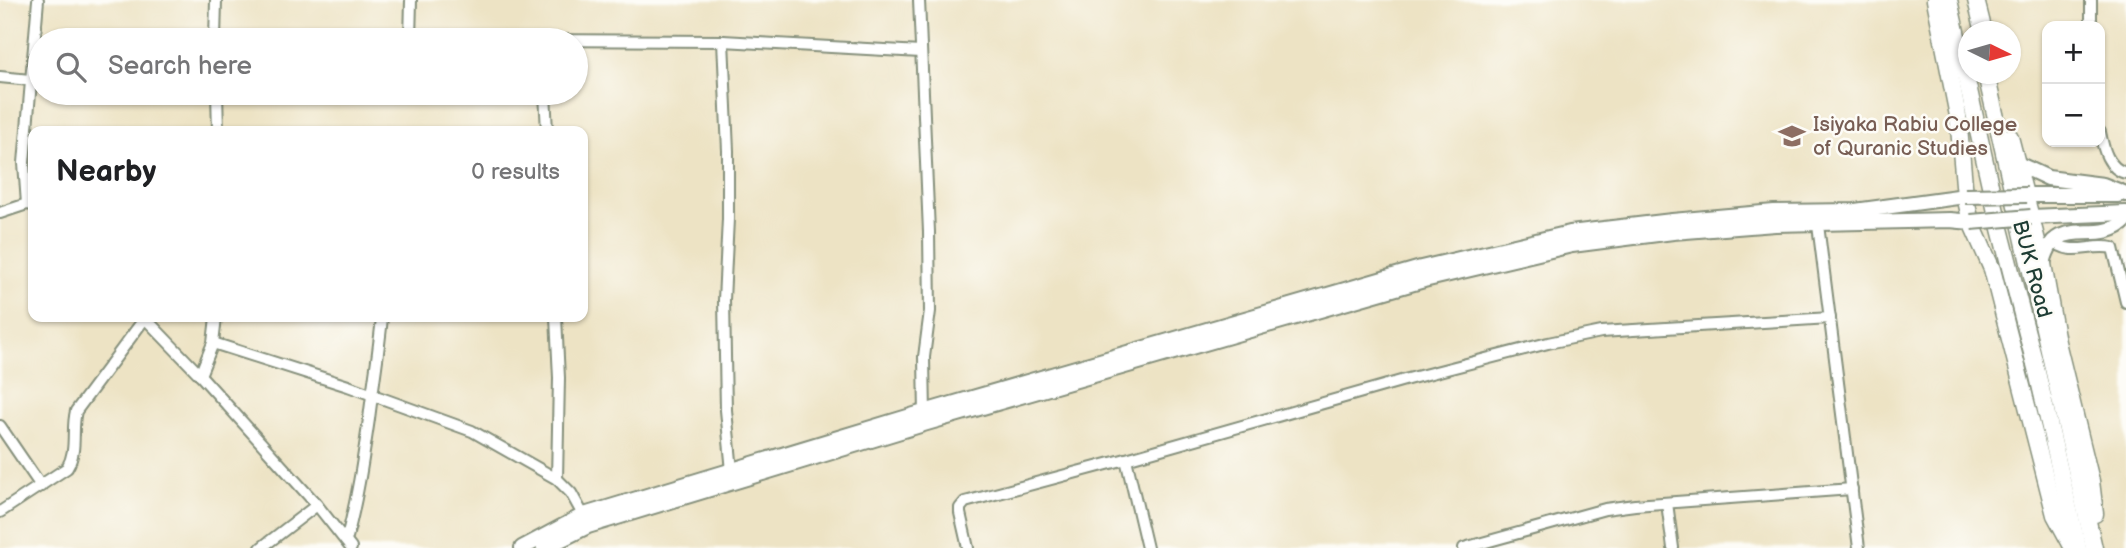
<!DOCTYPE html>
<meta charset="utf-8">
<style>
:root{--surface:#fff;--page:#f2f2f2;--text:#202124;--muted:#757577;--line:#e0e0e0}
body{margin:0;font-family:"Balsamiq Sans",sans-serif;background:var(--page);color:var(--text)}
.controls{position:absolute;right:21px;top:21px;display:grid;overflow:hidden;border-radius:14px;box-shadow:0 2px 5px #0004}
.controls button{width:63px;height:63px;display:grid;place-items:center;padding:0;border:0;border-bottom:2px solid var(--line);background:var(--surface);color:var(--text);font:35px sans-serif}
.compass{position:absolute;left:1958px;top:21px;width:63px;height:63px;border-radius:50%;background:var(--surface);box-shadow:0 2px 5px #0004;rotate:95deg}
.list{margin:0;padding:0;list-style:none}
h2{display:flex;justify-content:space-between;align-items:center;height:91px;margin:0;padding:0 28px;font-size:30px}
h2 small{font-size:23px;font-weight:400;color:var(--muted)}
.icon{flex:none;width:38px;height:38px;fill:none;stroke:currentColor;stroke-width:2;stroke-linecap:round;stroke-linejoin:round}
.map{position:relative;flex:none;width:2126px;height:548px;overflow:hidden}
.search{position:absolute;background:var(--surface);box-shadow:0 2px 5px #0004;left:28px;top:28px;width:560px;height:77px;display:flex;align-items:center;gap:18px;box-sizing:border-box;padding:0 24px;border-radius:38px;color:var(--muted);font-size:26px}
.panel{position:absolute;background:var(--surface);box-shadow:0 2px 5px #0004;left:28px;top:126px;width:560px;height:196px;border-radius:14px}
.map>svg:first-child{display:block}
</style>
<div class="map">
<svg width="2126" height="548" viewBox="0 0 2126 548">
<rect width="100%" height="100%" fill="#fdfcf7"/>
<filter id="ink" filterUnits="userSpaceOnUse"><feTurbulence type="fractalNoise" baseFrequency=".0143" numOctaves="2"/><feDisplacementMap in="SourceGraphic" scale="14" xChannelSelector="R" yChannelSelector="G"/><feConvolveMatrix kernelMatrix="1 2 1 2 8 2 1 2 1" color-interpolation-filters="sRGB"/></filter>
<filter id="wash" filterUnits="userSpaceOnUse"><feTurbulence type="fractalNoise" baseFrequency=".00686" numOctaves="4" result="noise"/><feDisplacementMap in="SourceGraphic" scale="28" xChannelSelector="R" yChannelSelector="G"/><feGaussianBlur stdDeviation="1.57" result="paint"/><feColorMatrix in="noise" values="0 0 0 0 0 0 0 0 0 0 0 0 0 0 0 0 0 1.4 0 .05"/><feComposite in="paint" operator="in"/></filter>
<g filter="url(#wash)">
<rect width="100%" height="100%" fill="#ede3c4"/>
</g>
<g filter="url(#ink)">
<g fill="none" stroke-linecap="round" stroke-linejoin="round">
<g stroke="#86907c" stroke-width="14">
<g id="minor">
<polyline points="919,0 929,232 930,311 924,357 925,416"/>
<polyline points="2091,26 2091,0"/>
<polyline points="215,40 216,0"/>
<polyline points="410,40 411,0"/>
<polyline points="526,40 723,41 921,52"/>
<polyline points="723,41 728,151 728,219 724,300 726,410 732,471"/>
<polyline points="0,77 30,80"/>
<polyline points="217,93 218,131"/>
<polyline points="545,93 547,131"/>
<path d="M2100,132C2103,148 2108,169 2126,173"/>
<polyline points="27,204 24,163 38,0"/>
<polyline points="0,213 27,204 33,205"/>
<polyline points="1817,217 1859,548"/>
<path d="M2052,240C2072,258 2089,243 2113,248L2126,302"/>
<polyline points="144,317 200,375 317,505 351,548"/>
<polyline points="556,317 559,378 557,479"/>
<polyline points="213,343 348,386 472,431 557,479 571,493 587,522"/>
<polyline points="200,375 213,343 216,317"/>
<polyline points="0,426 41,486"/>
<polyline points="1126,459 1147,548"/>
<polyline points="1667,503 1673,548"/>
<path d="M0,512L67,468C78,450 71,430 76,411L145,318"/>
<path d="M346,541C357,501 363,460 369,419C373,385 379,351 382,317"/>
<polyline points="261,548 317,505"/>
<polyline points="968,548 960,513 960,508 965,502 1126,459 1408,379 1548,343 1601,332 1830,318"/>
<polyline points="1464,548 1605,509 1635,505 1852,489"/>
</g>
</g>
<g stroke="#86907c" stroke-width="18">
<g id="secondary">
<polyline points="2018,164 2048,178 2103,185 2126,194"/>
<polyline points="2027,195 2118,195"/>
<polyline points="2031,217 2126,213"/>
<path d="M2043,264C2054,211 2099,248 2126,220"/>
<polyline points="522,548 584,515 924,412 1421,268 1570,233 1672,221 1774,212 1855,211 1965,196"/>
<polyline points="544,548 588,526 927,423 1424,280 1572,245 1673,232 1775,224 1950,220 1971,222"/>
</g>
</g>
<g stroke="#86907c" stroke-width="19">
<g id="primary">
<polyline points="1935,0 1958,116 1965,196 1971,222 1992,269 2055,515 2073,548"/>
<polyline points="1949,0 1998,221 2037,372 2078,548"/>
<polyline points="1976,0 1984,32"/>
<polyline points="1986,74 2094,548"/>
<polyline points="2010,137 2043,264 2057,342 2091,481 2095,514"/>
</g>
</g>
<use href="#minor" stroke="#fff" stroke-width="10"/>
<use href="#secondary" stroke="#fff" stroke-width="14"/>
<use href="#primary" stroke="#fff" stroke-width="16"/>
<g stroke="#86907c" stroke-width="18" stroke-linecap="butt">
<g id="secondary-bridge">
<polyline points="1965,196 2027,195"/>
<polyline points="1971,222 2031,217"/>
</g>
</g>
<use href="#secondary-bridge" stroke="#fff" stroke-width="14"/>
</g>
</g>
<defs>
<g id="university-bare" transform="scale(2.1)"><path d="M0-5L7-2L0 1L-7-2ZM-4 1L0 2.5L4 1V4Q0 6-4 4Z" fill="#8d6e63" stroke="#fdfcf7" stroke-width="2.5" paint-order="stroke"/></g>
</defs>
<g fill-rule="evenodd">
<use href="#university-bare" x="1792" y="136"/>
</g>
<g text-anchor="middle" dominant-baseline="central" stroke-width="5" stroke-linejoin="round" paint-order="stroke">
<g font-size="21" fill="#785e54" stroke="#fdfcf7" text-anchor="start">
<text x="1813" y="124">Isiyaka Rabiu College<tspan x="1813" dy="24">of Quranic Studies</tspan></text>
</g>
<g font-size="21" fill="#1f3d34" stroke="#fdfcf7">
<text transform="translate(2032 269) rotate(75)">BUK Road</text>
</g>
</g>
</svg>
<div class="controls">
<button>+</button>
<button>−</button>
</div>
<svg class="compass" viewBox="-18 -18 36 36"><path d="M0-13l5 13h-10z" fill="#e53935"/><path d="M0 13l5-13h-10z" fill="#757577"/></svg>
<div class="search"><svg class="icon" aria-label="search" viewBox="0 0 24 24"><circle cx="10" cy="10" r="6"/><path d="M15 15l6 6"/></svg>Search here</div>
<section class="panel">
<h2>Nearby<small>0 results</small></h2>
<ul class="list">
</ul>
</section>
</div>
